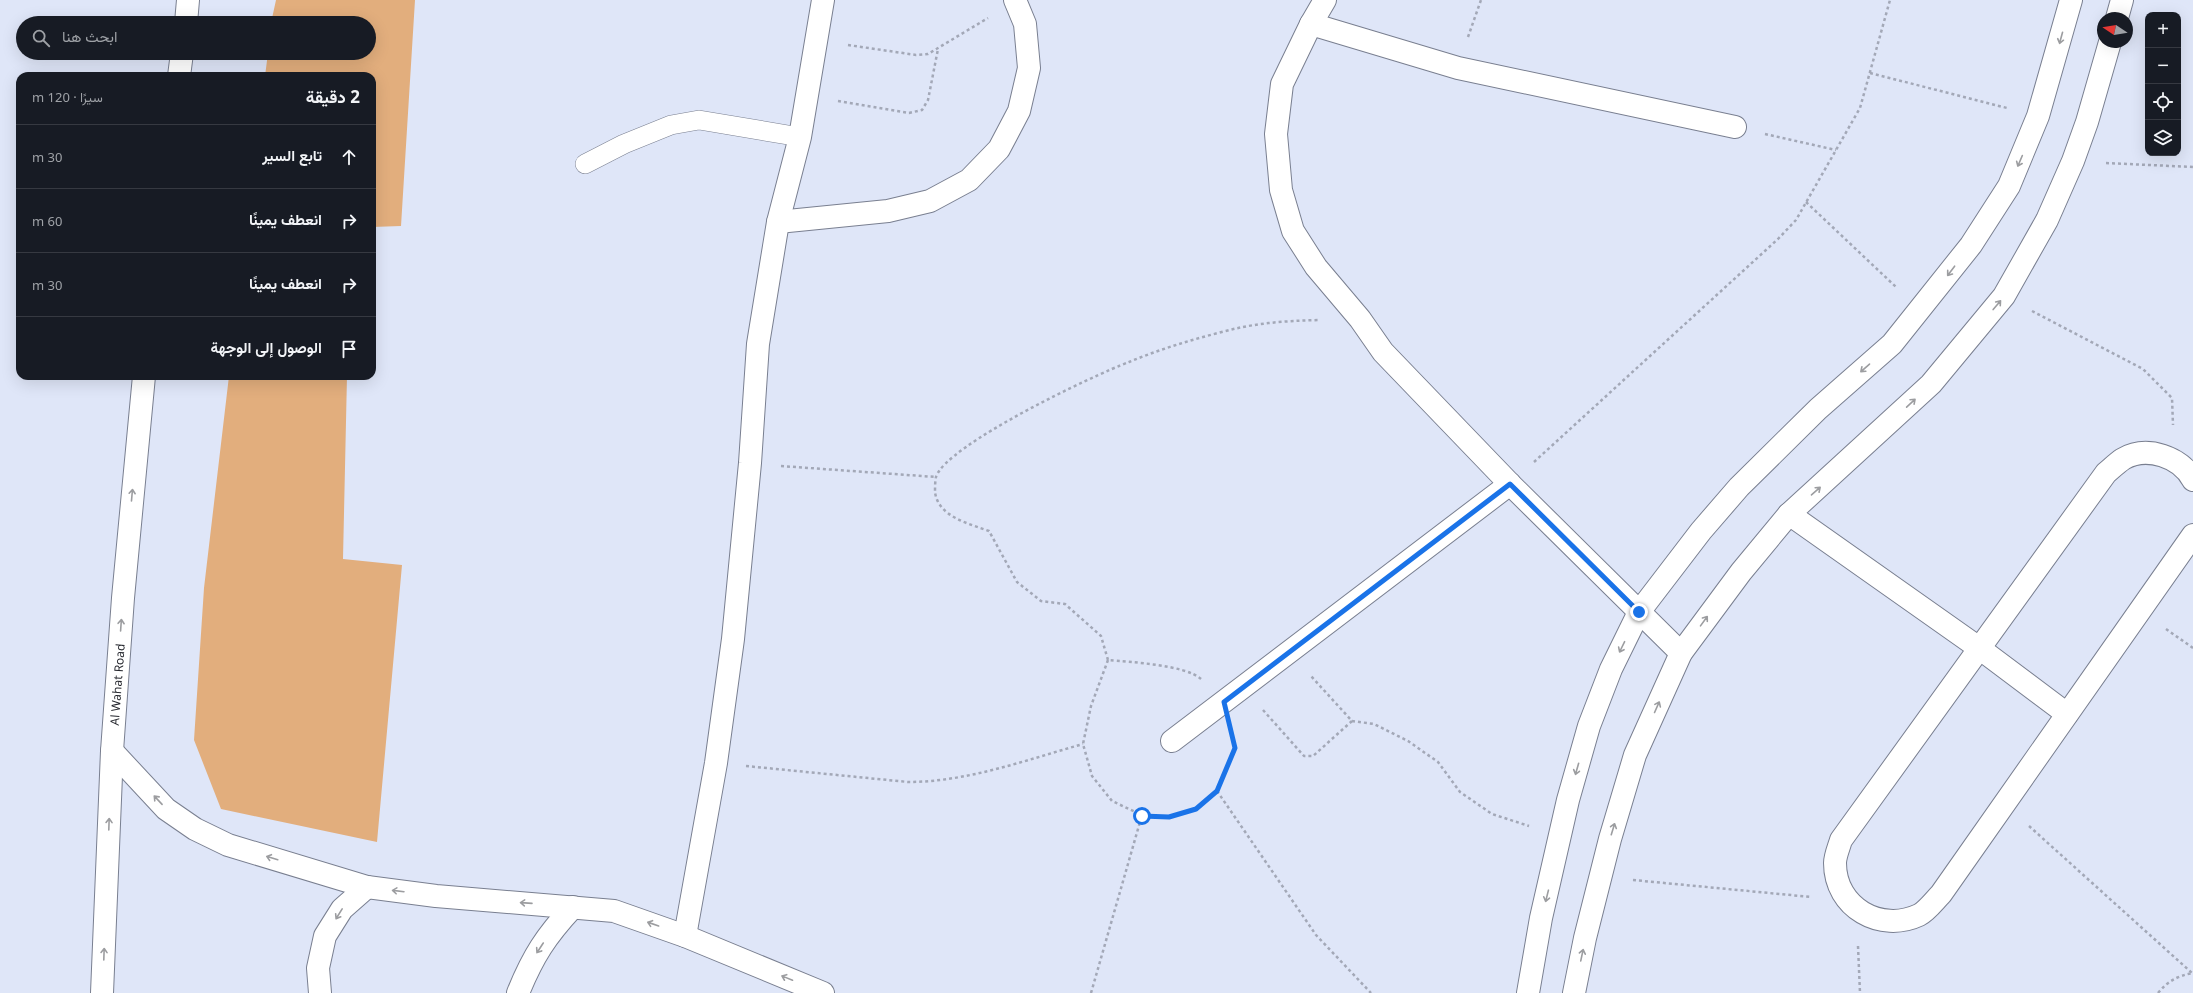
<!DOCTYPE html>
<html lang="ar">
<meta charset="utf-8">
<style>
:root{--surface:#171b24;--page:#20242c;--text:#f1f3f6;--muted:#9ea1a6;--line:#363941}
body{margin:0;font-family:"Noto Sans",Vazirmatn,sans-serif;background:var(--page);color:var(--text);direction:rtl}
.controls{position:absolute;right:12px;top:12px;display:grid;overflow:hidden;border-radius:8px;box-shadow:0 4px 16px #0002}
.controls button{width:36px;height:36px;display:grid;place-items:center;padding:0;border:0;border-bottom:1px solid var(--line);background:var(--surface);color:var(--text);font:20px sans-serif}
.compass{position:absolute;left:2097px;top:12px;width:36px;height:36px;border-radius:50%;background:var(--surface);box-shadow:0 4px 16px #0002;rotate:282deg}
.stop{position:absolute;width:12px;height:12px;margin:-9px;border:3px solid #1a73e8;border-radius:50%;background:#fff}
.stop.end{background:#1a73e8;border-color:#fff;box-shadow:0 1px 4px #0008}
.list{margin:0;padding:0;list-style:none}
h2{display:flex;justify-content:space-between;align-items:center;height:52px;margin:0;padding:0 16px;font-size:17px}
h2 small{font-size:13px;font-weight:400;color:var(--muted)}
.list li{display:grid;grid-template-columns:26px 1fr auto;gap:12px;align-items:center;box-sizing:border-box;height:64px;padding:0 16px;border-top:1px solid var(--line)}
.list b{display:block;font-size:15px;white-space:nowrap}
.list em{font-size:13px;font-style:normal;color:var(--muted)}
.icon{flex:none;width:22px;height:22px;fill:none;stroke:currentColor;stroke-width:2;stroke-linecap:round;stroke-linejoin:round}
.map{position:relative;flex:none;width:2193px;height:993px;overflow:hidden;direction:ltr}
.search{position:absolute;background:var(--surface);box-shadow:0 4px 16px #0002;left:16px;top:16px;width:360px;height:44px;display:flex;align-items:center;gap:10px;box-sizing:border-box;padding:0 14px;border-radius:22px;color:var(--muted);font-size:15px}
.panel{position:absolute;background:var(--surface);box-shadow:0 4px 16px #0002;left:16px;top:72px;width:360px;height:308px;border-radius:12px;direction:rtl}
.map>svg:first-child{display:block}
</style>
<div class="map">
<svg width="2193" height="993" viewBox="0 0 2193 993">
<rect width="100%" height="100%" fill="#dfe6f8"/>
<g fill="#e2ae7d">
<polygon points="276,0 415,0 401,226 372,227 372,76 265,76 268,53 369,53 369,23 271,23"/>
<polygon points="229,376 347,376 343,559 402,565 377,842 221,809 194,740 204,588"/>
</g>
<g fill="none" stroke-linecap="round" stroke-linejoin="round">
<g stroke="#797f90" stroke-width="20">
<polyline id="lane" points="585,164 624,144 671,125 699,120 800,137"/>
</g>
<g stroke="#797f90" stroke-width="24">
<g id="street">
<polyline points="1325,0 1311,24 1282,84 1276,134 1281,190 1293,231 1316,267 1360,319 1383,352 1510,484 1681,653"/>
<polyline points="2117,18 2122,0"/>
<polyline points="1311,24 1458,68 1735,127"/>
<polyline points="778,222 888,211 930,201 969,180 999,149 1019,111 1029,68 1025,24 1015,0"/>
<path d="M2193,480C2181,457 2147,445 2123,459C2117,463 2112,468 2106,473L1841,840C1839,847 1835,856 1835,863C1835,908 1881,933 1919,915C1927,911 1935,900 1941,894L2193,535"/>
<polyline points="1789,514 1979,648 2067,714"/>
<polyline points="1172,741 1510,484"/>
<polyline points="112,751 166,809 195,829 228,845 367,887 436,896 614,911 685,936 823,993"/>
<polyline points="685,936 716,763 733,639 750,463 758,344 778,222 800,137 823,0"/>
<polyline points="320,993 318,968 325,936 342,909 367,887"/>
<path d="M518,993C533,956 546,936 573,907"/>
<polyline points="1528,993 1541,918 1568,800 1589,726 1611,669 1639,612 1701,531 1739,487 1818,409 1892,344 1971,245 2009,186 2038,116 2071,0"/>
<polyline points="1574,993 1585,938 1610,839 1635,755 1681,653 1741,572 1789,514 1931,384 2004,296 2047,220 2073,161 2087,122 2110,42"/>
</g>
</g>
<g stroke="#797f90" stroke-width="24">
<g id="highway">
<polyline points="186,23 188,0"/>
<polyline points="179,76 182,53"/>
<path id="s1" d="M102,993L112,751L123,598L144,376"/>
</g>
</g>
<g stroke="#a3a8b7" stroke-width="2.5" stroke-dasharray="3 3" stroke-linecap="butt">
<polyline points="1468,37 1481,0"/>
<polyline points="848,45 916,55 928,54 988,18"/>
<polyline points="1870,73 2007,108"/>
<polyline points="838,101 909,113 922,110 928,100 938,49"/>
<polyline points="1765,134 1836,150"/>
<polyline points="2106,163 2193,167"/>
<polyline points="1806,202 1896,287"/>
<polyline points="2032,311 2143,369 2172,398 2173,425"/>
<polyline points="1534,462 1778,239 1796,220 1860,108 1890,0"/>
<polyline points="781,466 936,477"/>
<polyline points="2166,629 2193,648"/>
<polyline points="1108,660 1091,706 1083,744 1092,776 1112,801 1142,815 1169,817 1196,809 1217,791 1235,748 1232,736"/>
<path d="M1201,679C1186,665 1130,662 1108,660L1101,636L1065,604L1041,601L1017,582L989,531C970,524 938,517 935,492C935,489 935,481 936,477C946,445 1094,375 1129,362C1158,350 1187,341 1218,333C1253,323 1283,321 1319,320"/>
<polyline points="1263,710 1304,756 1313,756 1352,721 1310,675"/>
<polyline points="1352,721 1374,724 1408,741 1438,762 1460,792 1492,814 1529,826"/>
<path d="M746,766L908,782C967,782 1026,760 1083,744"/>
<polyline points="1217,791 1316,935 1371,993"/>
<polyline points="2029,826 2192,973"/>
<polyline points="1633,880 1811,897"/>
<polyline points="1858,946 1860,993"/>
<polyline points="1091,993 1142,815"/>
<path d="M2158,993C2168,981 2177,976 2193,973"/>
</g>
<use href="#lane" stroke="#fff" stroke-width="19"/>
<use href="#street" stroke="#fff" stroke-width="22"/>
<use href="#highway" stroke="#fff" stroke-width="22"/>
</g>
<defs><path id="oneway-shaft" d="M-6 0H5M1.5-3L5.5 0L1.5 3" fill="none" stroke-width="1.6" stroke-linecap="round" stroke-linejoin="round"/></defs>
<g stroke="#9c9da0">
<use href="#oneway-shaft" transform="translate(2061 38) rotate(105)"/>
<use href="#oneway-shaft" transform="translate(2020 161) rotate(113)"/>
<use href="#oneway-shaft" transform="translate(1951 271) rotate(127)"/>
<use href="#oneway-shaft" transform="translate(1997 305) rotate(-50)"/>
<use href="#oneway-shaft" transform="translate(1865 368) rotate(139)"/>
<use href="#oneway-shaft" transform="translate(1911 403) rotate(-43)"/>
<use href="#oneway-shaft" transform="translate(1816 491) rotate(-41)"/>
<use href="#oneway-shaft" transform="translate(132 495) rotate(-85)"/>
<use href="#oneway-shaft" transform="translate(1704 621) rotate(-54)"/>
<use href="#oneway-shaft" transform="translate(121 625) rotate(-86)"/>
<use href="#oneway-shaft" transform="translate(1622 647) rotate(116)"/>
<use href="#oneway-shaft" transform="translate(1657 707) rotate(-66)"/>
<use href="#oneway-shaft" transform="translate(1577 769) rotate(106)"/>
<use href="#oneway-shaft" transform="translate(158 800) rotate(-133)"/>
<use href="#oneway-shaft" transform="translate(109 824) rotate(-88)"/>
<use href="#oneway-shaft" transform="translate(1613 829) rotate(-73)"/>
<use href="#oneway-shaft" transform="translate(272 858) rotate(-163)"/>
<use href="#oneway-shaft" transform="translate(398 891) rotate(-173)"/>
<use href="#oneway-shaft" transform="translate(1547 896) rotate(104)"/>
<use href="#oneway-shaft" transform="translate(526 903) rotate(-176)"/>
<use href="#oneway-shaft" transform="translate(339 914) rotate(122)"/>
<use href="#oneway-shaft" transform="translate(653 924) rotate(-161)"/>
<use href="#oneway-shaft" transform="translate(540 948) rotate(123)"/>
<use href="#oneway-shaft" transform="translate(104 954) rotate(-88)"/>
<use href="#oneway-shaft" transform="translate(1582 955) rotate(-78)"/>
<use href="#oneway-shaft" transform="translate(787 978) rotate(-158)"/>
</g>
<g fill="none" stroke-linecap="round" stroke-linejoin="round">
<polyline stroke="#1a73e8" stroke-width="5" points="1142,816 1169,817 1196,809 1217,791 1235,748 1224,702 1510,484 1639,612"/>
</g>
<g text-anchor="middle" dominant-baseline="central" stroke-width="4" stroke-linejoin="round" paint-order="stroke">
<g font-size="12" fill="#24262d" stroke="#dfe6f8">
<text stroke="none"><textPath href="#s1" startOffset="309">Al Wahat Road</textPath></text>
</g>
</g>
</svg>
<div class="controls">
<button>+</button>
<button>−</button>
<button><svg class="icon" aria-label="locate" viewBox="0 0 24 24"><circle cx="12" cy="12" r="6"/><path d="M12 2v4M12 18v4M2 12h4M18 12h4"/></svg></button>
<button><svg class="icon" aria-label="layers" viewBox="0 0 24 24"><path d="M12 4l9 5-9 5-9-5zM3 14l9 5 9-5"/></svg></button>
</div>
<svg class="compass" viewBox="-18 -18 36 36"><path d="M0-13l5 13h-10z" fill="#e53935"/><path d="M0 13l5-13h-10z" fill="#9ea1a6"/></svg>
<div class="stop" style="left:1142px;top:816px"></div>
<div class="stop end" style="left:1639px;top:612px"></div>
<div class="search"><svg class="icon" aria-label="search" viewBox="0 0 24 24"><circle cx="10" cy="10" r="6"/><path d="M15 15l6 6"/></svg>ابحث هنا</div>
<section class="panel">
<h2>2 دقيقة<small>سيرًا · 120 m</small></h2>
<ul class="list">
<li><svg class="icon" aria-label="ahead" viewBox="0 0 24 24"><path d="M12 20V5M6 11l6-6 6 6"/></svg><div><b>تابع السير</b></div><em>30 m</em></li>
<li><svg class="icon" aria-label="right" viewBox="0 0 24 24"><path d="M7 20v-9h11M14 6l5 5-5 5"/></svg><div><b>انعطف يمينًا</b></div><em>60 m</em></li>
<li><svg class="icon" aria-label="right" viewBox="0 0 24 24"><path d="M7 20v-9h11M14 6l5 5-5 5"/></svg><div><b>انعطف يمينًا</b></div><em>30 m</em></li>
<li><svg class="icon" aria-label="arrive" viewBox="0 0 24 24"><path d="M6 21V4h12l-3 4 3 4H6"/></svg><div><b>الوصول إلى الوجهة</b></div></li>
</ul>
</section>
</div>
